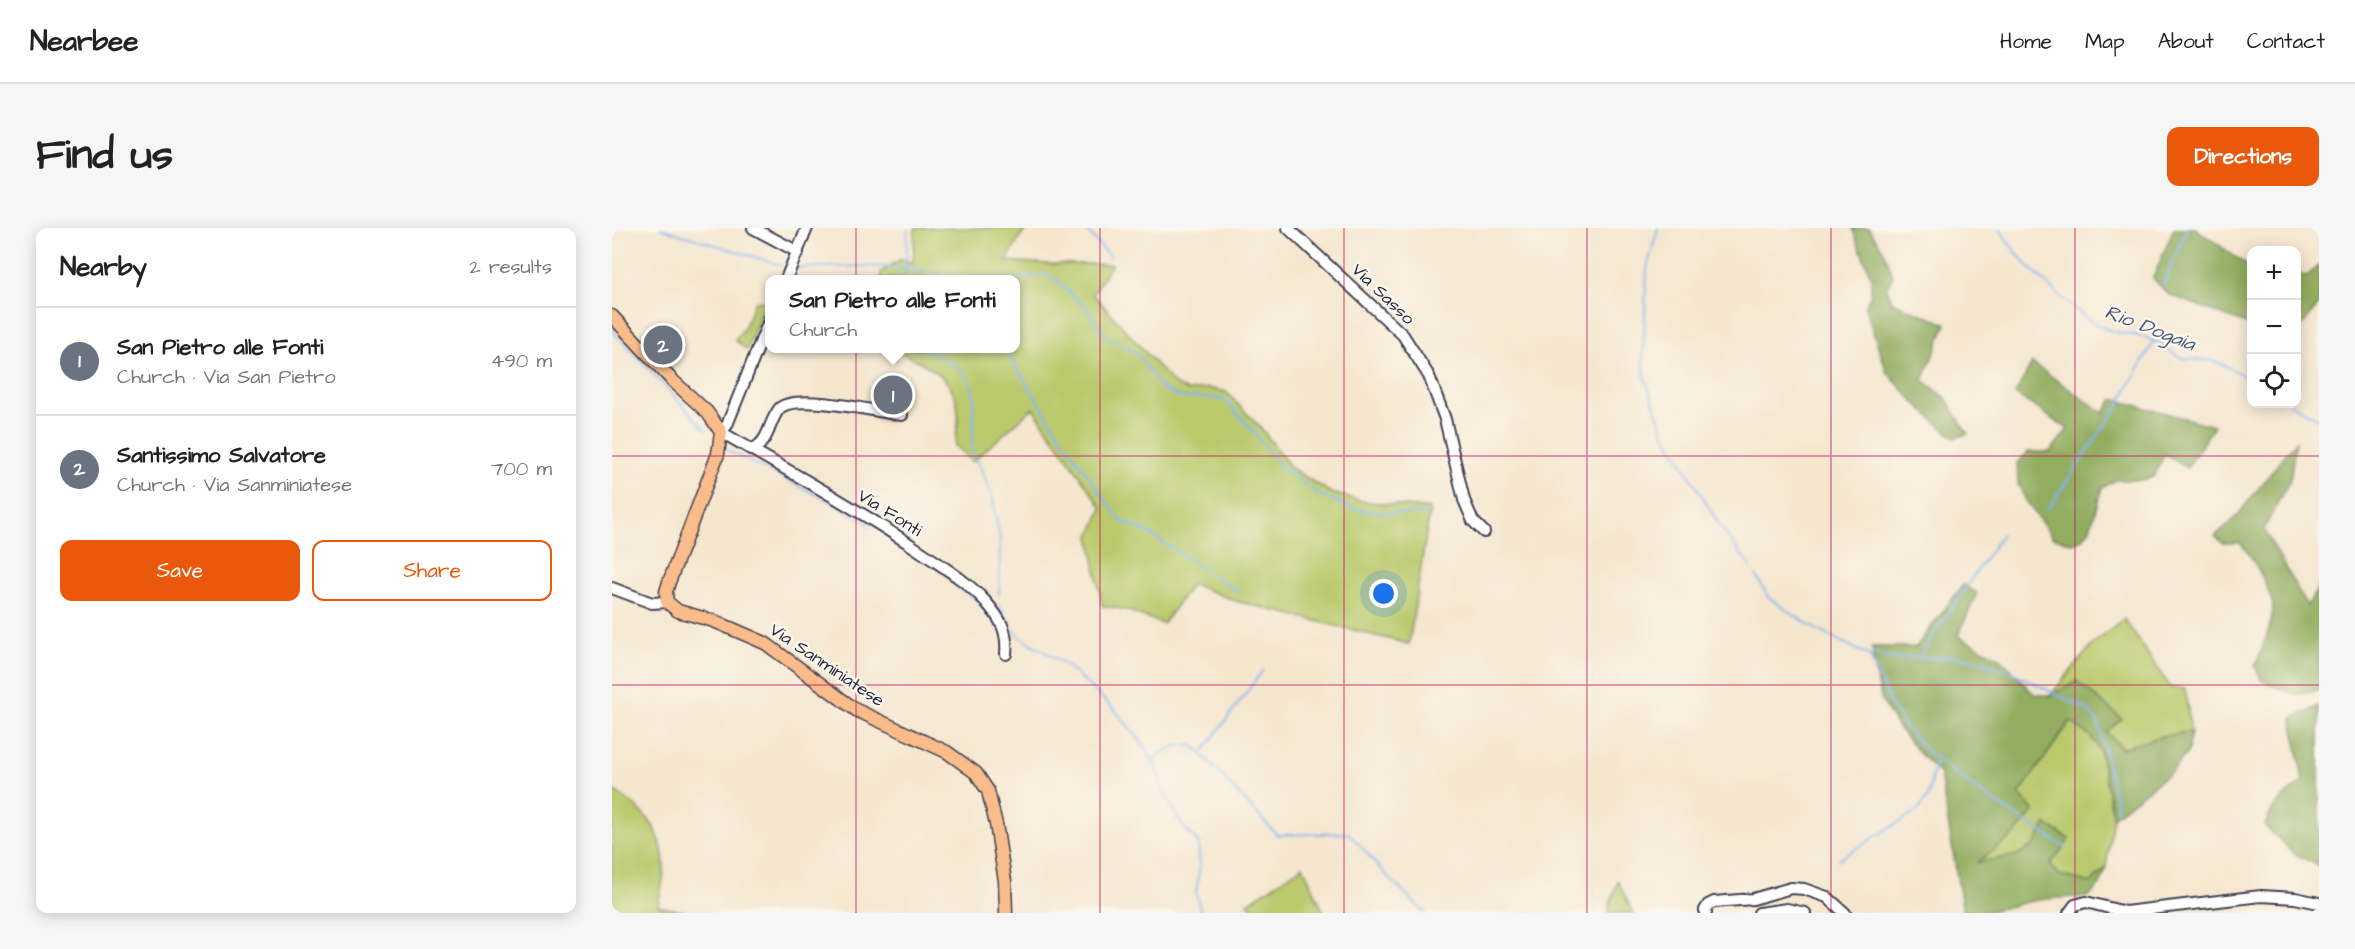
<!DOCTYPE html>
<meta charset="utf-8">
<style>
:root{--surface:#fff;--page:#f6f6f6;--text:#222;--muted:#767676;--line:#e0e0e0;--accent:#ea580c}
body{margin:0;font-family:"Architects Daughter",sans-serif;background:var(--page);color:var(--text)}
.controls{position:absolute;right:18px;top:18px;display:grid;overflow:hidden;border-radius:12px;box-shadow:0 3px 15px #0003}
.controls button{width:54px;height:54px;display:grid;place-items:center;padding:0;border:0;border-bottom:2px solid var(--line);background:var(--surface);color:var(--text);font:30px sans-serif}
.you{position:absolute;left:772px;top:366px;width:21px;height:21px;margin:-15px;border:4px solid #fff;border-radius:50%;background:#1a73e8;box-shadow:0 0 0 9px #1a73e833}
.badge{display:grid;place-items:center;width:39px;height:39px;border-radius:50%;background:var(--accent);color:#fff;font-size:20px;font-weight:700}
.pin{position:absolute;translate:-50% -50%;border:3px solid #fff;box-shadow:0 2px 6px #0006}
.popup{position:absolute;left:153px;top:47px;width:255px;height:78px;box-sizing:border-box;display:grid;place-content:center;border-radius:12px;background:var(--surface);filter:drop-shadow(0 2px 4px #0005);font-size:20px;white-space:nowrap;color:var(--muted)}
.popup b{font-size:22px;color:var(--text)}
.popup::after{content:'';position:absolute;left:50%;top:100%;margin-left:-12px;border:12px solid transparent;border-top-color:var(--surface)}
.list{margin:0;padding:0;list-style:none}
h2{display:flex;justify-content:space-between;align-items:center;height:78px;margin:0;padding:0 24px;font-size:26px}
h2 small{font-size:20px;font-weight:400;color:var(--muted)}
.list li{display:grid;grid-template-columns:39px 1fr auto;gap:18px;align-items:center;box-sizing:border-box;height:108px;padding:0 24px;border-top:2px solid var(--line)}
.list b{display:block;font-size:22px;white-space:nowrap}
.list p{margin:0;font-size:20px;white-space:nowrap;color:var(--muted)}
.list em{font-size:20px;font-style:normal;color:var(--muted)}
.actions{display:flex;gap:12px;padding:18px 24px}
.actions a{flex:1;padding:14px 0;border:2px solid var(--accent);border-radius:12px;text-align:center;font-size:21px;color:var(--accent)}
.actions .main{background:var(--accent);color:#fff}
.icon{flex:none;width:33px;height:33px;fill:none;stroke:currentColor;stroke-width:2;stroke-linecap:round;stroke-linejoin:round}
.map{position:relative;flex:none;width:1707px;height:685px;overflow:hidden;border-radius:12px}
header{display:flex;align-items:center;gap:36px;box-sizing:border-box;height:84px;padding:0 30px;background:var(--surface);border-bottom:2px solid var(--line)}
header strong{font-size:28px}
nav{display:flex;gap:33px;margin-inline-start:auto;font-size:21px}
.intro{display:flex;align-items:center;justify-content:space-between;box-sizing:border-box;height:144px;padding:0 36px}
h1{margin:0;font-size:42px}
.button{padding:15px 27px;border-radius:12px;background:var(--accent);color:#fff;font-size:21px;font-weight:700}
main{display:flex;gap:36px;padding:0 36px}
aside{flex:1;background:var(--surface);border-radius:12px;box-shadow:0 3px 15px #0003}
.map>svg:first-child{display:block}
</style>
<header>
<strong>Nearbee</strong>
<nav><a>Home</a><a>Map</a><a>About</a><a>Contact</a></nav>
</header>
<div class="intro"><h1>Find us</h1><a class="button">Directions</a></div>
<main>
<aside>
<h2>Nearby<small>2 results</small></h2>
<ul class="list">
<li><span class="badge" style="background:#6b7280">1</span><div><b>San Pietro alle Fonti</b><p>Church · Via San Pietro</p></div><em>490 m</em></li>
<li><span class="badge" style="background:#6b7280">2</span><div><b>Santissimo Salvatore</b><p>Church · Via Sanminiatese</p></div><em>700 m</em></li>
</ul>
<div class="actions"><a class="main">Save</a><a>Share</a></div>
</aside>
<div class="map">
<svg width="1707" height="685" viewBox="0 0 1707 685">
<rect width="100%" height="100%" fill="#fbf7ec"/>
<filter id="ink" filterUnits="userSpaceOnUse"><feTurbulence type="fractalNoise" baseFrequency=".0167" numOctaves="2"/><feDisplacementMap in="SourceGraphic" scale="12" xChannelSelector="R" yChannelSelector="G"/><feConvolveMatrix kernelMatrix="1 2 1 2 8 2 1 2 1" color-interpolation-filters="sRGB"/></filter>
<filter id="wash" filterUnits="userSpaceOnUse"><feTurbulence type="fractalNoise" baseFrequency=".008" numOctaves="4" result="noise"/><feDisplacementMap in="SourceGraphic" scale="24" xChannelSelector="R" yChannelSelector="G"/><feGaussianBlur stdDeviation="1.35" result="paint"/><feColorMatrix in="noise" values="0 0 0 0 0 0 0 0 0 0 0 0 0 0 0 0 0 1.4 0 .05"/><feComposite in="paint" operator="in"/></filter>
<g filter="url(#wash)">
<rect width="100%" height="100%" fill="#f5e6ce"/>
<g fill="#b9c96c" stroke="#6e7654" stroke-width="1.5">
<path d="M303,0H414L394,33L436,36H500L481,66L561,155L576,163L596,160L614,164L649,200L679,240L719,265L750,273L818,281L797,416L624,373L580,356L551,396L515,382L490,378L478,308L490,280L421,180L360,234L343,218C343,208 347,197 346,186C345,146 311,136 282,121L404,120V51H269V44L289,31L301,35Z"/>
<polygon points="143,73 155,74 158,79 155,86 149,86 135,122 123,112 132,100"/>
<polygon points="1512,391 1559,460 1573,461 1579,504 1551,508 1510,520 1494,504 1509,491 1438,468 1480,417"/>
<polygon points="1459,493 1479,509 1488,523 1501,589 1494,640 1479,655 1447,647 1422,617 1405,627 1363,636 1402,607 1422,583 1407,566"/>
<path d="M0,561C30,581 49,597 52,635C53,649 48,664 46,678L79,685H0Z"/>
<polygon points="691,638 712,685 644,685 636,675"/>
<polygon points="1006,653 1021,685 998,685 997,679"/>
</g>
<g fill="#92ad60" stroke="#5a684e" stroke-width="1.5">
<polygon points="1240,0 1257,0 1273,25 1281,48 1275,60 1280,74 1334,96 1311,152 1333,169 1356,206 1343,210 1328,198 1299,171 1275,144 1253,80 1259,65 1259,49"/>
<polygon points="1562,0 1583,0 1639,40 1639,98 1556,66 1541,50"/>
<polygon points="1707,37 1707,76 1685,104 1685,45 1694,49"/>
<polygon points="1420,135 1492,185 1501,171 1602,198 1575,240 1553,226 1541,249 1529,252 1504,252 1490,260 1478,301 1471,311 1461,315 1440,309 1415,274 1406,256 1405,235 1416,224 1438,224 1456,201 1403,166"/>
<path d="M1684,213L1678,252L1652,301L1695,378L1707,358V462L1685,467L1650,453L1643,438C1649,424 1664,388 1660,374C1655,356 1641,329 1628,315H1611L1603,308L1625,288Z"/>
<path d="M1351,357L1365,365L1346,408L1388,430L1422,466L1438,468L1465,453L1510,491L1494,504L1510,520L1551,508L1579,504L1576,524L1560,543L1501,589L1488,523L1479,509L1458,493L1407,566L1422,583L1402,607L1364,635L1405,627L1422,617L1434,596L1458,611L1438,637L1447,647L1479,655L1494,640L1488,657L1476,669C1455,669 1435,670 1415,674C1389,680 1380,685 1351,684L1328,546L1306,524L1285,498L1270,473L1263,444L1260,419H1304Z"/>
<path d="M1707,478V638L1681,625L1653,598C1659,576 1675,566 1691,553L1680,490Z"/>
</g>
<g fill="none" stroke-linecap="round" stroke-linejoin="round">
<g stroke="#83b5f0" stroke-width="2">
<polyline points="48,0 169,37"/>
<polyline points="472,0 499,30"/>
<polyline points="1046,0 1035,40 1031,128 1033,149 1052,205 1108,298 1139,339"/>
<path d="M1388,0C1400,28 1466,89 1494,101C1510,107 1528,106 1543,113C1553,118 1560,127 1571,130C1579,133 1589,131 1598,132C1613,135 1627,146 1640,153"/>
<path d="M183,40C241,39 283,33 340,51"/>
<polyline points="293,51 296,0"/>
<polyline points="399,51 435,46 444,52 474,80 494,109 513,117 524,125 550,161 568,169 605,170 614,173 643,205 670,240 708,267 739,280 761,284 815,286"/>
<polyline points="1551,57 1575,0"/>
<polyline points="0,102 94,202"/>
<polyline points="311,120 350,142 360,159 362,171 360,225 371,245 380,269 388,311 387,367"/>
<polyline points="392,120 449,209 508,292 537,305 627,364"/>
<polyline points="1678,176 1707,191"/>
<polyline points="115,222 225,277 259,298"/>
<polyline points="1436,281 1506,178 1542,113"/>
<polyline points="1144,347 1156,369 1176,383 1202,400 1258,428 1265,424 1274,430 1346,429 1371,434 1404,446 1476,482 1486,494 1506,583"/>
<polyline points="351,360 373,381"/>
<polyline points="387,376 395,393 407,408 454,437 502,481 531,516 542,536 554,568 570,597 586,614 588,637 584,665 589,685"/>
<polyline points="1307,428 1390,306"/>
<polyline points="1258,429 1280,479 1293,499 1317,525 1375,569 1453,619"/>
<polyline points="590,525 651,442"/>
<path d="M540,532C554,522 566,513 583,519L665,607L737,605L772,645L813,685"/>
<polyline points="1227,631 1307,582 1316,568 1324,530"/>
</g>
</g>
</g>
<g filter="url(#ink)">
<g fill="none" stroke-linecap="round" stroke-linejoin="round">
<g stroke="#423f51" stroke-width="14">
<g id="minor">
<polyline points="141,0 186,24"/>
<polyline points="676,0 791,107 817,148 833,191 852,272 861,293 872,304"/>
<polyline points="174,51 195,0"/>
<path d="M158,90L115,197L109,204C177,243 246,281 311,325C331,339 356,354 373,373C388,390 396,402 394,426"/>
<path d="M140,222C158,213 156,195 167,181C181,164 267,184 290,187"/>
<polyline points="0,360 40,375 55,374"/>
<polyline points="1094,685 1093,682 1096,677 1102,674 1141,671 1179,660 1192,661 1215,669 1233,685"/>
<polyline points="1147,685 1175,681 1193,685"/>
<polyline points="1457,685 1463,677 1474,674 1513,684 1649,668 1683,670 1707,675"/>
</g>
</g>
<g stroke="#423f51" stroke-width="15">
<polyline id="major" points="0,88 59,151 95,184 109,204 106,226 57,354 54,364 55,374 66,383 102,393 153,415 244,482 335,524 364,545 376,563 384,596 393,653 394,685"/>
</g>
<use href="#minor" stroke="#fff" stroke-width="10"/>
<use href="#major" stroke="#f9bc8a" stroke-width="12"/>
</g>
</g>
<path fill="none" stroke="#c2185b" stroke-width="1.5" stroke-opacity="0.55" d="M244,0V685M488,0V685M732,0V685M975,0V685M1219,0V685M1463,0V685M0,228H1707M0,457H1707"/>
<g text-anchor="middle" dominant-baseline="central" stroke-width="5" stroke-linejoin="round" paint-order="stroke">
<g font-size="18" fill="#22223b" stroke="#fbf7ec">
<text transform="translate(771 66) rotate(44)">Via Sasso</text>
<text transform="translate(278 285) rotate(32)">Via Fonti</text>
<text transform="translate(215 437) rotate(34)">Via Sanminiatese</text>
</g>
<g font-size="20" font-style="italic" fill="#44557a" stroke="#fbf7ec">
<text transform="translate(1538 100) rotate(21)">Rio Dogaia</text>
</g>
</g>
</svg>
<div class="controls">
<button>+</button>
<button>−</button>
<button><svg class="icon" aria-label="locate" viewBox="0 0 24 24"><circle cx="12" cy="12" r="6"/><path d="M12 2v4M12 18v4M2 12h4M18 12h4"/></svg></button>
</div>
<div class="you"></div>
<div class="pin badge" style="left:281px;top:167px;background:#6b7280">1</div>
<div class="popup"><b>San Pietro alle Fonti</b>Church</div>
<div class="pin badge" style="left:51px;top:117px;background:#6b7280">2</div>
</div>
</main>
